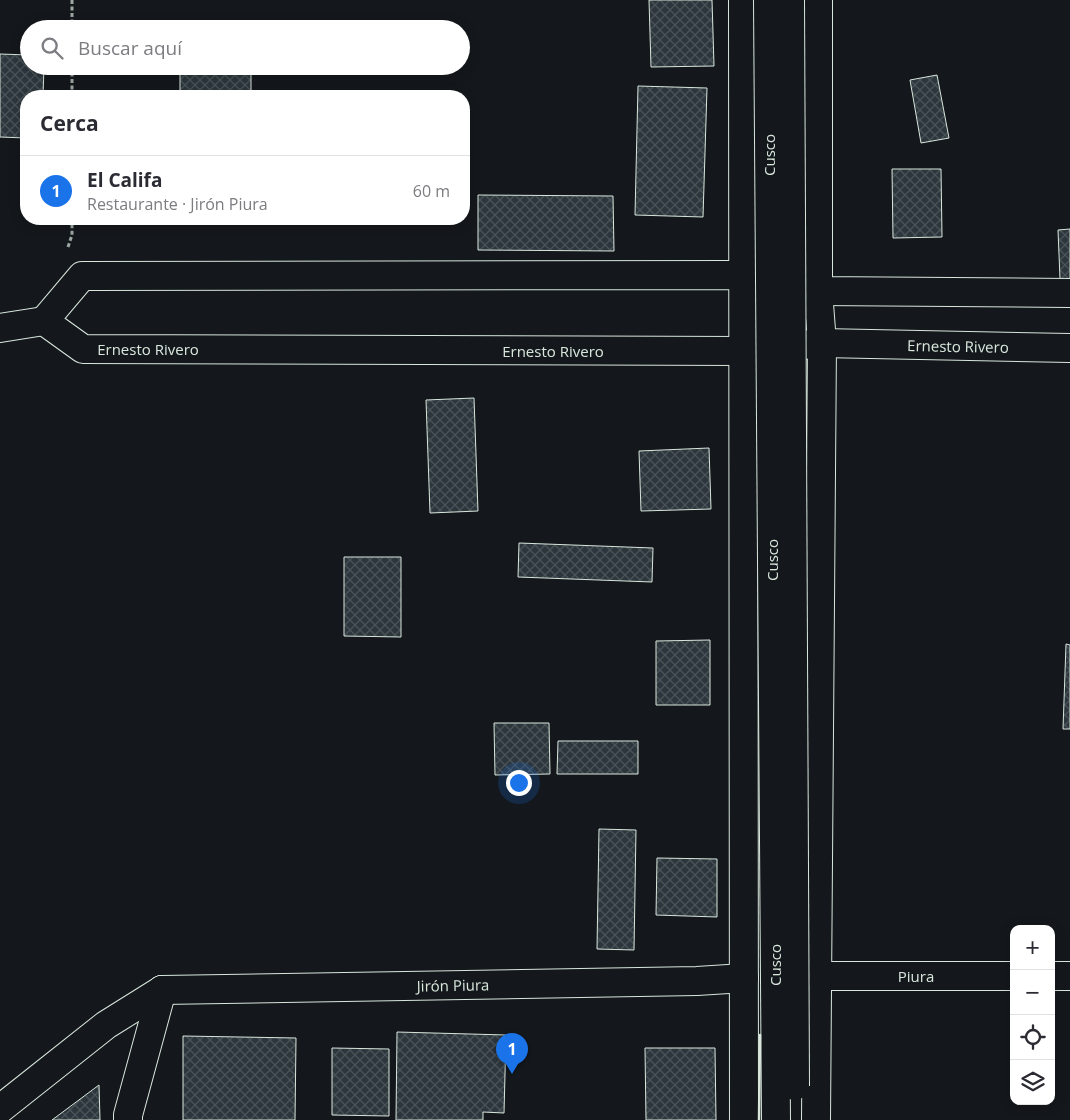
<!DOCTYPE html>
<html lang="es">
<meta charset="utf-8">
<style>
:root{--surface:#fff;--page:#f2f2f3;--text:#2b2b33;--muted:#7c7c81;--line:#e1e1e2;--accent:#1a73e8}
body{margin:0;font-family:"Open Sans",sans-serif;background:var(--page);color:var(--text)}
.controls{position:absolute;right:15px;bottom:15px;display:grid;overflow:hidden;border-radius:10px;box-shadow:0 2px 12px #0003}
.controls button{width:45px;height:45px;display:grid;place-items:center;padding:0;border:0;border-bottom:1px solid var(--line);background:var(--surface);color:var(--text);font:25px sans-serif}
.you{position:absolute;left:518px;top:782px;width:18px;height:18px;margin:-12px;border:4px solid #fff;border-radius:50%;background:#1a73e8;box-shadow:0 0 0 8px #1a73e833}
.badge{display:grid;place-items:center;width:32px;height:32px;border-radius:50%;background:var(--accent);color:#fff;font-size:16px;font-weight:700}
.pin{position:absolute;translate:-50% -41px;filter:drop-shadow(0 1px 2px #0008)}
.pin::after{content:'';position:absolute;top:26px;width:18px;height:15px;background:inherit;clip-path:polygon(0 0,100% 0,50% 100%)}
.list{margin:0;padding:0;list-style:none}
h2{display:flex;justify-content:space-between;align-items:center;height:65px;margin:0;padding:0 20px;font-size:21px}
h2 small{font-size:16px;font-weight:400;color:var(--muted)}
.list li{display:grid;grid-template-columns:32px 1fr auto;gap:15px;align-items:center;box-sizing:border-box;height:70px;padding:0 20px;border-top:1px solid var(--line)}
.list b{display:block;font-size:19px;white-space:nowrap}
.list p{margin:0;font-size:16px;white-space:nowrap;color:var(--muted)}
.list em{font-size:16px;font-style:normal;color:var(--muted)}
.icon{flex:none;width:28px;height:28px;fill:none;stroke:currentColor;stroke-width:2;stroke-linecap:round;stroke-linejoin:round}
.map{position:relative;flex:none;width:1070px;height:1120px;overflow:hidden}
.search{position:absolute;background:var(--surface);box-shadow:0 2px 12px #0003;left:20px;top:20px;width:450px;height:55px;display:flex;align-items:center;gap:12px;box-sizing:border-box;padding:0 18px;border-radius:28px;color:var(--muted);font-size:19px}
.panel{position:absolute;background:var(--surface);box-shadow:0 2px 12px #0003;left:20px;top:90px;width:450px;height:135px;border-radius:20px}
.map>svg:first-child{display:block}
</style>
<div class="map">
<svg width="1070" height="1120" viewBox="0 0 1070 1120">
<defs>
<pattern id="building-cross-hatch" width="8" height="8" patternUnits="userSpaceOnUse" patternTransform="scale(1.25)"><rect width="8" height="8" fill="#2c363c"/><path d="M0 0l8 8M0 8l8-8" fill="none" stroke="#4a5358"/></pattern>
</defs>
<rect width="100%" height="100%" fill="#14181c"/>
<g fill="url(#building-cross-hatch)" stroke="#d8e6dc">
<polygon points="649,0 712,0 714,66 651,67"/>
<polygon points="0,54 29,55 29,66 44,66 43,96 26,96 26,138 0,137"/>
<polygon points="251,72 251,96 180,96 180,73"/>
<polygon points="937,75 949,138 921,143 910,80"/>
<polygon points="638,86 707,88 703,217 635,215"/>
<polygon points="892,169 941,169 942,237 893,238"/>
<polygon points="478,195 613,196 614,251 478,250"/>
<polygon points="1070,229 1070,279 1060,279 1058,230"/>
<polygon points="474,398 478,511 430,513 426,400"/>
<polygon points="709,448 711,509 641,511 639,451"/>
<polygon points="519,543 653,548 652,582 518,577"/>
<polygon points="344,557 401,557 401,637 344,636"/>
<polygon points="710,640 710,705 656,705 656,641"/>
<polygon points="1066,644 1070,645 1070,729 1063,729"/>
<polygon points="494,723 549,723 550,774 495,775"/>
<polygon points="558,741 638,741 638,774 557,774"/>
<polygon points="599,829 636,830 634,950 597,949"/>
<polygon points="657,858 717,859 717,917 656,915"/>
<polygon points="397,1032 506,1035 504,1113 483,1112 483,1120 396,1120"/>
<polygon points="183,1036 296,1038 295,1120 183,1120"/>
<polygon points="332,1048 389,1049 389,1116 332,1115"/>
<polygon points="645,1048 715,1048 716,1120 646,1120"/>
<polygon points="99,1085 100,1120 52,1120"/>
</g>
<g fill="none" stroke-linecap="round" stroke-linejoin="round">
<g stroke="#d8e6dc" stroke-width="30">
<g id="street">
<polyline points="743,0 744,1120"/>
<polyline points="0,328 44,321"/>
<polyline points="818,976 1014,976"/>
<polyline points="1051,976 1070,976"/>
<polyline points="162,990 697,981 744,978"/>
<polyline points="0,1109 106,1025 162,990"/>
<polyline points="128,1120 128,1115 162,990"/>
<polyline points="816,1120 822,343 818,291 818,0"/>
</g>
</g>
<g stroke="#d8e6dc" stroke-width="30">
<polyline id="secondary" points="1070,293 818,291 743,275 82,276 44,321 83,349 743,351 822,343 1070,348"/>
</g>
<g stroke="#9da8a2" stroke-width="3" stroke-dasharray="4 2.5" stroke-linecap="butt">
<polyline points="72,0 72,29"/>
<polyline points="72,66 72,96"/>
<polyline points="68,247 72,235 72,219"/>
</g>
<use href="#street" stroke="#14181c" stroke-width="28"/>
<use href="#secondary" stroke="#14181c" stroke-width="28"/>
<g stroke="#d8e6dc" stroke-width="30" stroke-linecap="butt">
<g id="highway-bridge">
<polyline points="768,0 776,1120"/>
<polyline points="790,0 795,1086"/>
</g>
</g>
<use href="#highway-bridge" stroke="#14181c" stroke-width="28"/>
<polyline stroke="#d8e6dc" stroke-width="2.5" points="759,1120 760,1035"/>
</g>
<g text-anchor="middle" dominant-baseline="central" stroke-width="4" stroke-linejoin="round" paint-order="stroke">
<g font-size="15" fill="#d8e6dc" stroke="#14181c">
<text transform="translate(769 155) rotate(-90)">Cusco</text>
<text transform="translate(958 346) rotate(1)">Ernesto Rivero</text>
<text x="148" y="349">Ernesto Rivero</text>
<text x="553" y="351">Ernesto Rivero</text>
<text transform="translate(772 560) rotate(-90)">Cusco</text>
<text transform="translate(775 965) rotate(-90)">Cusco</text>
<text x="916" y="976">Piura</text>
<text transform="translate(453 985) rotate(-1)">Jirón Piura</text>
</g>
</g>
</svg>
<div class="controls">
<button>+</button>
<button>−</button>
<button><svg class="icon" aria-label="locate" viewBox="0 0 24 24"><circle cx="12" cy="12" r="6"/><path d="M12 2v4M12 18v4M2 12h4M18 12h4"/></svg></button>
<button><svg class="icon" aria-label="layers" viewBox="0 0 24 24"><path d="M12 4l9 5-9 5-9-5zM3 14l9 5 9-5"/></svg></button>
</div>
<div class="you"></div>
<div class="pin badge" style="left:512px;top:1074px">1</div>
<div class="search"><svg class="icon" aria-label="search" viewBox="0 0 24 24"><circle cx="10" cy="10" r="6"/><path d="M15 15l6 6"/></svg>Buscar aquí</div>
<section class="panel">
<h2>Cerca<small></small></h2>
<ul class="list">
<li><span class="badge">1</span><div><b>El Califa</b><p>Restaurante · Jirón Piura</p></div><em>60 m</em></li>
</ul>
</section>
</div>
